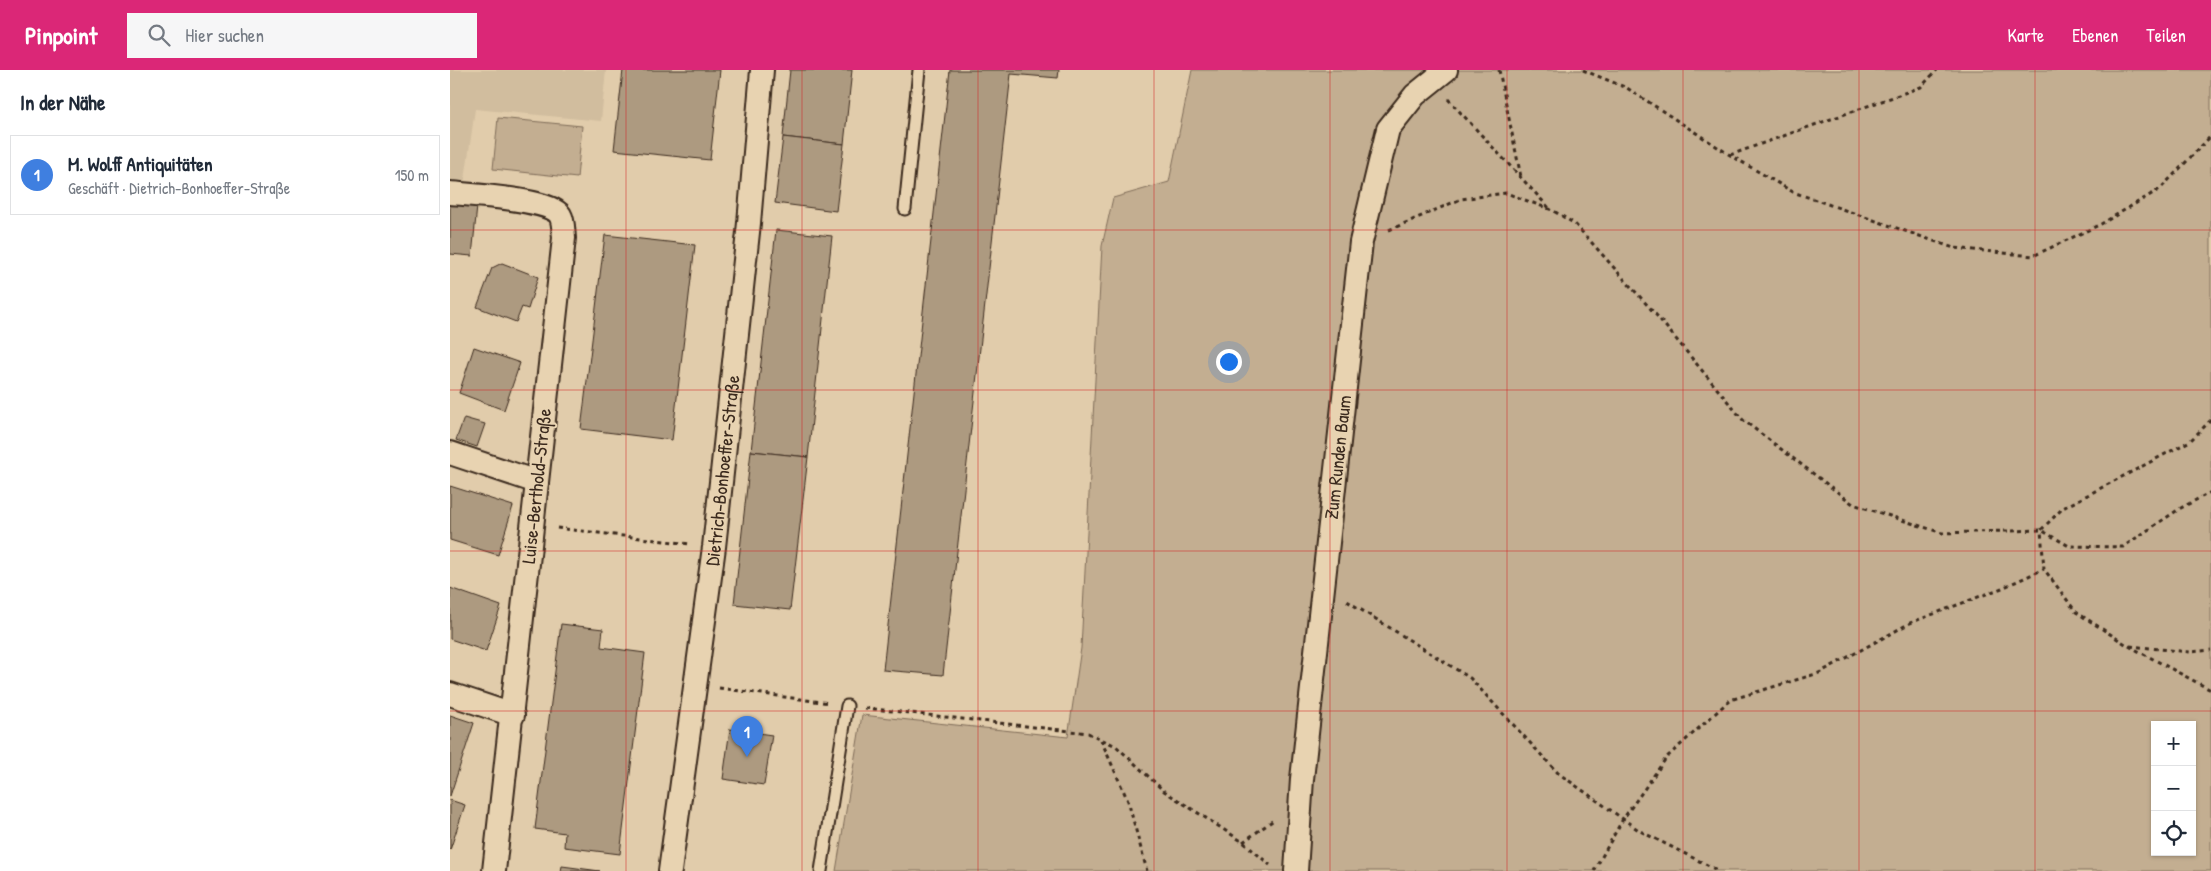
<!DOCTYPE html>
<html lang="de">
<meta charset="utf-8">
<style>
:root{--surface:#fff;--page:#f6f6f7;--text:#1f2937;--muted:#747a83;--line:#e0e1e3;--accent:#db2777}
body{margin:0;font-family:"Patrick Hand",sans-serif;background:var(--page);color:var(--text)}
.controls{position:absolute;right:15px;bottom:15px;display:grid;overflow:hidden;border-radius:0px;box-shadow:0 1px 4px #0004}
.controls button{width:45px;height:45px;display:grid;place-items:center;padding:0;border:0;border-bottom:1px solid var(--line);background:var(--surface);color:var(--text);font:25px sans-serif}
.you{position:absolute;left:778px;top:291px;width:18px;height:18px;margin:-12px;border:4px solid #fff;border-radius:50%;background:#1a73e8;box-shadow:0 0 0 8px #1a73e833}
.badge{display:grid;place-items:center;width:32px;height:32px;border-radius:50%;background:var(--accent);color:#fff;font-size:16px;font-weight:700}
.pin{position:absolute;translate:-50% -41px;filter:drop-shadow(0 1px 2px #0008)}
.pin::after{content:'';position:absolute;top:26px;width:18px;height:15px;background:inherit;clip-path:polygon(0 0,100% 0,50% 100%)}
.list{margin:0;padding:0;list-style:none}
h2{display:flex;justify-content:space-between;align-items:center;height:65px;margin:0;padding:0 20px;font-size:21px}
h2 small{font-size:16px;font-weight:400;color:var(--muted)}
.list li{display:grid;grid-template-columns:32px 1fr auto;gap:15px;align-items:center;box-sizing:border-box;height:80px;margin:0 10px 10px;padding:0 10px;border:1px solid var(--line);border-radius:0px}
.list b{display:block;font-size:19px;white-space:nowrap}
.list p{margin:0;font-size:16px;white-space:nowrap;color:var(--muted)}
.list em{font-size:16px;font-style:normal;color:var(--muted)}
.icon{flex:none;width:28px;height:28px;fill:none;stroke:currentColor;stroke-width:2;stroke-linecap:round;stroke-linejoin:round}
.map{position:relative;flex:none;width:1761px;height:801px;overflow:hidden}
header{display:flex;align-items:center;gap:30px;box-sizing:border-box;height:70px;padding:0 25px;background:var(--accent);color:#fff}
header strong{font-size:24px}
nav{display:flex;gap:28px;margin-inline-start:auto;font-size:18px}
.search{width:350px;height:45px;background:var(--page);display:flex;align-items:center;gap:12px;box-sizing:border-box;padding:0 18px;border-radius:0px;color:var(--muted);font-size:19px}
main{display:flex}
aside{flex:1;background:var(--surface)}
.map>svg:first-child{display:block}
</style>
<header>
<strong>Pinpoint</strong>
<div class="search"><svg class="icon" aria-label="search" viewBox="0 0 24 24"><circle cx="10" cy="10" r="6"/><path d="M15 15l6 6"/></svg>Hier suchen</div>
<nav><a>Karte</a><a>Ebenen</a><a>Teilen</a></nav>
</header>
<main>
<aside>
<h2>In der Nähe<small></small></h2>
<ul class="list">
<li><span class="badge" style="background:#3f7fe0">1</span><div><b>M. Wolff Antiquitäten</b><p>Geschäft · Dietrich-Bonhoeffer-Straße</p></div><em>150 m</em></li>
</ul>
</aside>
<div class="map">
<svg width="1761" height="801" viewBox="0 0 1761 801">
<rect width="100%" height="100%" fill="#e1ccab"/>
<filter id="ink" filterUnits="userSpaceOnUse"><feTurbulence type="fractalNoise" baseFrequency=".02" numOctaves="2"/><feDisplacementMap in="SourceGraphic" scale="10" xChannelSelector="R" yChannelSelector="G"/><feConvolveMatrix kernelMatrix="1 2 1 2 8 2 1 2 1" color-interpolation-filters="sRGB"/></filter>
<g filter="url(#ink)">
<polygon fill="#d1bd9e" points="0,0 156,0 151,51 25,39 14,116 0,115"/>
<g fill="#c3ae91" stroke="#7f6c58" fill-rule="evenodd">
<path d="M742,0H1761V801H386L412,645L618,667L631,578L652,176L663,128L719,112ZM1705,655H1742V782H1705Z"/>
<polygon points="48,48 132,56 127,108 43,99"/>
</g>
<g fill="#ad9a80" stroke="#3b2a1e">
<polygon points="173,0 270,0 260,90 164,80"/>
<polygon points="340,0 402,0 394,74 333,67"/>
<polygon points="500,0 609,0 608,8 561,4 493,605 433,600"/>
<polygon points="333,67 394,74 386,141 325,133"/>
<polygon points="0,133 27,136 22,186 0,184"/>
<polygon points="326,160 382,166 358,387 301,381"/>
<polygon points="155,165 245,175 222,370 131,359"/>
<polygon points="52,193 88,207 78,239 72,237 66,252 27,237 42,198"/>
<polygon points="24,277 70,293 54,340 9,323"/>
<polygon points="14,348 35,354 27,377 6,370"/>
<polygon points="301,381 358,387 340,540 284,534"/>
<polygon points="0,416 63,436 48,485 0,470"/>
<polygon points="0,518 51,536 36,581 0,569"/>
<polygon points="111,554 153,559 151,577 195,583 170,784 114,777 115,763 85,759"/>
<polygon points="0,645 24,653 0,726"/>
<polygon points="280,659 322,665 314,715 273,709"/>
<polygon points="0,730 15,735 0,780"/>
<polygon points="112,796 150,801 111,801"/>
</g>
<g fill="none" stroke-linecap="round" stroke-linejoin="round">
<g stroke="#3b2a1e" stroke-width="15">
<g id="service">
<polyline points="455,139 469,0"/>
<polyline points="371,801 397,636"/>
</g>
</g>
<g stroke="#3b2a1e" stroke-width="26">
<g id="minor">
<path d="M0,123C21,125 100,129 110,145C114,152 113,161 114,168L44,801"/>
<polyline points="0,383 87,412"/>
<polyline points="0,624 63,645"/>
<path id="s1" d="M220,801L264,477L299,153L312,0"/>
<path id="s2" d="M846,801L852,709L911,172L938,59L965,25L996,0"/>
</g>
</g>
<g stroke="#3b2a1e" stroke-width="3" stroke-dasharray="4 4" stroke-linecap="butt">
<polyline points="1049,0 1071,107"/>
<polyline points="1133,0 1177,18 1280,85 1343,122 1504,178 1583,186 1651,154 1710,119 1761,66"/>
<polyline points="998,29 1101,140"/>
<polyline points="1280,85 1471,17 1487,0"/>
<polyline points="939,160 1011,129 1056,123 1102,140 1125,154 1207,246 1293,350 1403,434 1492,463 1591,460 1619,476 1673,477 1729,439 1761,422"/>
<polyline points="1761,350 1740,371 1613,438 1591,460 1594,499 1626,542 1677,575 1761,620"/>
<polyline points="107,458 240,474"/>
<polyline points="897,531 1020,608 1108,703 1190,761 1269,801"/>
<polyline points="1680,576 1740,582 1761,580"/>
<polyline points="269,618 379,633"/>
<polyline points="415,638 638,663 666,676 714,721 793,772 820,795"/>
<polyline points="651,670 678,731 697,801"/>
<polyline points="793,772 825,749"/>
<polyline points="1144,801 1173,749 1217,687 1280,630 1369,603 1460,553 1552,518 1594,499"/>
</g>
<use href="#service" stroke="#e8d3b1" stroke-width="11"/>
<use href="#minor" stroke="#e8d3b1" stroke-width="22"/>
</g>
</g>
<path fill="none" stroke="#d62828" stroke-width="1" stroke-opacity="0.55" d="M176,0V801M352,0V801M528,0V801M704,0V801M880,0V801M1057,0V801M1233,0V801M1409,0V801M1585,0V801M0,160H1761M0,320H1761M0,481H1761M0,641H1761"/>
<g text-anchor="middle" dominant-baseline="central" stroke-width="4" stroke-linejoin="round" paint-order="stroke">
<g font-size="19" fill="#3b2a1e" stroke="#e8d3b1">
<text stroke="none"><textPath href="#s2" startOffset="416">Zum Runden Baum</textPath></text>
<text stroke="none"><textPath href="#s1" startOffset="404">Dietrich-Bonhoeffer-Straße</textPath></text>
<text transform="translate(86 416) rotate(-84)">Luise-Berthold-Straße</text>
</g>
</g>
</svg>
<div class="controls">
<button>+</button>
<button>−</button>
<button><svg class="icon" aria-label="locate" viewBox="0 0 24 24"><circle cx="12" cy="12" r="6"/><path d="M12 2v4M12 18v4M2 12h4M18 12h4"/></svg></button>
</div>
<div class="you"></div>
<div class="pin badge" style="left:297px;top:687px;background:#3f7fe0">1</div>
</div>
</main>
